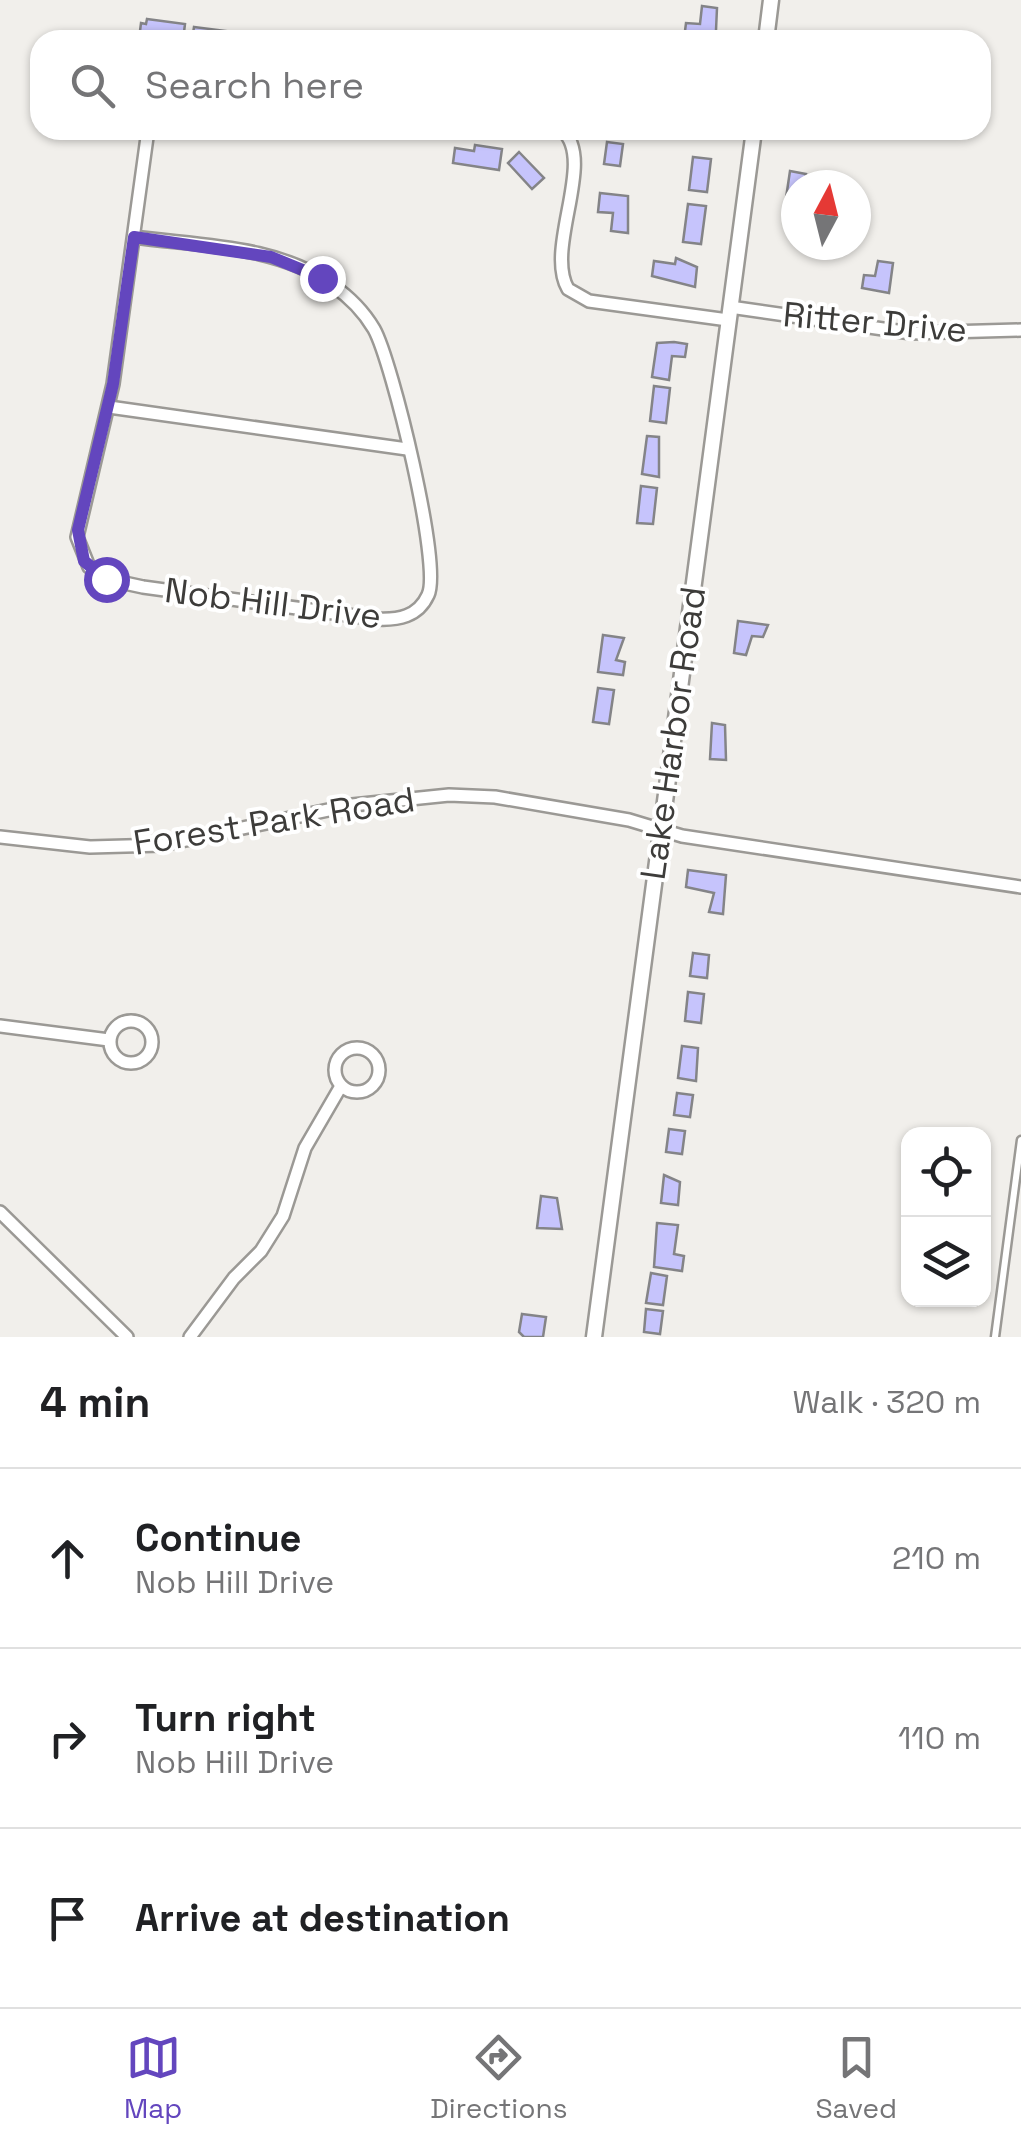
<!DOCTYPE html>
<meta charset="utf-8">
<style>
:root{--surface:#fff;--page:#f2f2f2;--text:#202124;--muted:#757577;--line:#e0e0e0;--accent:#6346be}
body{margin:0;font-family:"Space Grotesk",sans-serif;background:var(--page);color:var(--text)}
.controls{position:absolute;right:30px;bottom:30px;display:grid;overflow:hidden;border-radius:20px;box-shadow:0 2px 8px #0004}
.controls button{width:90px;height:90px;display:grid;place-items:center;padding:0;border:0;border-bottom:2px solid var(--line);background:var(--surface);color:var(--text);font:50px sans-serif}
.compass{position:absolute;left:781px;top:170px;width:90px;height:90px;border-radius:50%;background:var(--surface);box-shadow:0 2px 8px #0004;rotate:7deg}
.stop{position:absolute;width:30px;height:30px;margin:-22px;border:8px solid #6346be;border-radius:50%;background:#fff}
.stop.end{background:#6346be;border-color:#fff;box-shadow:0 2px 10px #0008}
.list{margin:0;padding:0;list-style:none}
h2{display:flex;justify-content:space-between;align-items:center;height:130px;margin:0;padding:0 40px;font-size:42px}
h2 small{font-size:32px;font-weight:400;color:var(--muted)}
.list li{display:grid;grid-template-columns:65px 1fr auto;gap:30px;align-items:center;box-sizing:border-box;height:180px;padding:0 40px;border-top:2px solid var(--line)}
.list b{display:block;font-size:38px;white-space:nowrap}
.list p{margin:0;font-size:32px;white-space:nowrap;color:var(--muted)}
.list em{font-size:32px;font-style:normal;color:var(--muted)}
.icon{flex:none;width:55px;height:55px;fill:none;stroke:currentColor;stroke-width:2;stroke-linecap:round;stroke-linejoin:round}
.map{position:relative;flex:none;width:1021px;height:1337px;overflow:hidden}
.search{position:absolute;background:var(--surface);box-shadow:0 2px 8px #0004;left:30px;right:30px;top:30px;height:110px;display:flex;align-items:center;gap:25px;box-sizing:border-box;padding:0 35px;border-radius:30px;color:var(--muted);font-size:38px}
.sheet{height:670px;background:var(--surface)}
nav{display:flex;justify-content:space-around;align-items:center;box-sizing:border-box;height:140px;border-top:2px solid var(--line);background:var(--surface);font-size:28px;color:var(--muted)}
nav a{display:grid;justify-items:center;gap:5px}
nav .on{color:var(--accent)}
.map>svg:first-child{display:block}
</style>
<div class="map">
<svg width="1021" height="1337" viewBox="0 0 1021 1337">
<rect width="100%" height="100%" fill="#f1efeb"/>
<g fill="#c6c4fc" stroke="#848487" stroke-width="2.5">
<polygon points="702,6 717,8 716,30 714,37 694,40 692,32 685,31 686,23 700,24"/>
<polygon points="147,19 185,24 183,40 139,39 141,23 146,24"/>
<polygon points="194,27 234,32 233,40 192,40"/>
<polygon points="607,142 623,144 620,166 604,164"/>
<polygon points="475,145 502,149 499,170 453,163 455,148 474,151"/>
<polygon points="519,152 544,178 532,189 508,163"/>
<polygon points="693,157 711,159 707,192 689,190"/>
<polygon points="790,171 806,174 804,185 796,185 796,211 794,199 786,198"/>
<polygon points="600,193 628,196 628,233 611,231 613,213 598,212"/>
<polygon points="688,204 706,206 701,244 683,242"/>
<polygon points="676,258 697,267 695,287 652,276 654,261 675,264"/>
<polygon points="878,261 893,263 889,293 862,288 864,275 875,276"/>
<polygon points="674,342 687,344 685,357 672,356 669,380 652,377 657,343"/>
<polygon points="654,386 670,388 666,423 650,421"/>
<polygon points="647,436 659,437 659,477 642,474"/>
<polygon points="641,486 657,488 653,524 637,523"/>
<polygon points="738,621 768,625 763,637 752,636 746,655 734,653"/>
<polygon points="603,635 624,638 616,660 625,662 623,675 598,672"/>
<polygon points="598,688 614,690 609,724 593,722"/>
<polygon points="712,723 725,725 726,760 710,759"/>
<polygon points="688,870 726,875 723,914 709,912 714,893 686,887"/>
<polygon points="693,953 709,955 707,978 690,976"/>
<polygon points="688,992 704,994 701,1023 685,1021"/>
<polygon points="682,1046 698,1048 696,1081 678,1078"/>
<polygon points="677,1093 693,1095 690,1117 674,1115"/>
<polygon points="669,1129 685,1131 682,1154 666,1152"/>
<polygon points="664,1175 680,1182 678,1205 661,1203"/>
<polygon points="541,1196 557,1198 562,1229 537,1228"/>
<polygon points="657,1223 678,1225 674,1254 684,1256 682,1271 654,1267"/>
<polygon points="651,1273 667,1276 663,1305 646,1303"/>
<polygon points="646,1309 663,1311 660,1334 644,1332"/>
<polygon points="522,1314 546,1317 543,1337 524,1337 519,1332"/>
</g>
<g fill="none" stroke-linecap="round" stroke-linejoin="round">
<g stroke="#9b9995" stroke-width="11">
<polyline id="service" points="995,1337 1021,1140"/>
</g>
<g stroke="#9b9995" stroke-width="16">
<g id="minor">
<path d="M562,130C597,160 544,248 568,289L589,301L728,320"/>
<path d="M134,237C199,246 278,245 332,285C348,296 364,312 374,329C392,361 442,566 428,595C418,617 398,620 377,619L143,587L106,579L89,567L77,537L113,384L148,130"/>
<polyline points="730,307 911,333 1021,330"/>
<polyline points="109,407 407,449"/>
<polyline points="0,837 90,847 162,845 352,805 449,795 495,797 629,820 682,836 1021,887"/>
<circle cx="131" cy="1042" r="21"/>
<polyline points="0,1026 109,1040"/>
<circle cx="357" cy="1070" r="22"/>
<polyline points="0,1212 127,1337"/>
<polyline points="190,1337 234,1278 261,1251 283,1216 305,1148 341,1086"/>
</g>
</g>
<g stroke="#9b9995" stroke-width="19">
<g id="tertiary">
<polyline points="766,40 771,0"/>
<polyline points="594,1337 754,130"/>
</g>
</g>
<use href="#service" stroke="#fff" stroke-width="6"/>
<use href="#minor" stroke="#fff" stroke-width="11"/>
<use href="#tertiary" stroke="#fff" stroke-width="14"/>
</g>
<g fill="none" stroke-linecap="round" stroke-linejoin="round">
<polyline stroke="#6346be" stroke-width="12" points="106,579 84,561 78,530 113,384 134,237 271,257 322,278"/>
</g>
<g text-anchor="middle" dominant-baseline="central" stroke-width="8" stroke-linejoin="round" paint-order="stroke">
<g font-size="35" fill="#3d3c3a" stroke="#fff">
<text transform="translate(875 322) rotate(5)">Ritter Drive</text>
<text transform="translate(273 603) rotate(7)">Nob Hill Drive</text>
<text transform="translate(673 733) rotate(-82)">Lake Harbor Road</text>
<text transform="translate(274 821) rotate(-9)">Forest Park Road</text>
</g>
</g>
</svg>
<div class="controls">
<button><svg class="icon" aria-label="locate" viewBox="0 0 24 24"><circle cx="12" cy="12" r="6"/><path d="M12 2v4M12 18v4M2 12h4M18 12h4"/></svg></button>
<button><svg class="icon" aria-label="layers" viewBox="0 0 24 24"><path d="M12 4l9 5-9 5-9-5zM3 14l9 5 9-5"/></svg></button>
</div>
<svg class="compass" viewBox="-18 -18 36 36"><path d="M0-13l5 13h-10z" fill="#e53935"/><path d="M0 13l5-13h-10z" fill="#757577"/></svg>
<div class="stop" style="left:106px;top:579px"></div>
<div class="stop end" style="left:322px;top:278px"></div>
<div class="search"><svg class="icon" aria-label="search" viewBox="0 0 24 24"><circle cx="10" cy="10" r="6"/><path d="M15 15l6 6"/></svg>Search here</div>
</div>
<section class="sheet">
<h2>4 min<small>Walk · 320 m</small></h2>
<ul class="list">
<li><svg class="icon" aria-label="ahead" viewBox="0 0 24 24"><path d="M12 20V5M6 11l6-6 6 6"/></svg><div><b>Continue</b><p>Nob Hill Drive</p></div><em>210 m</em></li>
<li><svg class="icon" aria-label="right" viewBox="0 0 24 24"><path d="M7 20v-9h11M14 6l5 5-5 5"/></svg><div><b>Turn right</b><p>Nob Hill Drive</p></div><em>110 m</em></li>
<li><svg class="icon" aria-label="arrive" viewBox="0 0 24 24"><path d="M6 21V4h12l-3 4 3 4H6"/></svg><div><b>Arrive at destination</b></div></li>
</ul>
</section>
<nav>
<a class="on"><svg class="icon" aria-label="map" viewBox="0 0 24 24"><path d="M3 6l6-2 6 2 6-2v14l-6 2-6-2-6 2zM9 4v14M15 6v14"/></svg>Map</a>
<a><svg class="icon" aria-label="directions" viewBox="0 0 24 24"><path d="M12 3l9 9-9 9-9-9zM9 14v-3h6M13 9l2 2-2 2"/></svg>Directions</a>
<a><svg class="icon" aria-label="saved" viewBox="0 0 24 24"><path d="M7 4h10v16l-5-4-5 4z"/></svg>Saved</a>
</nav>
